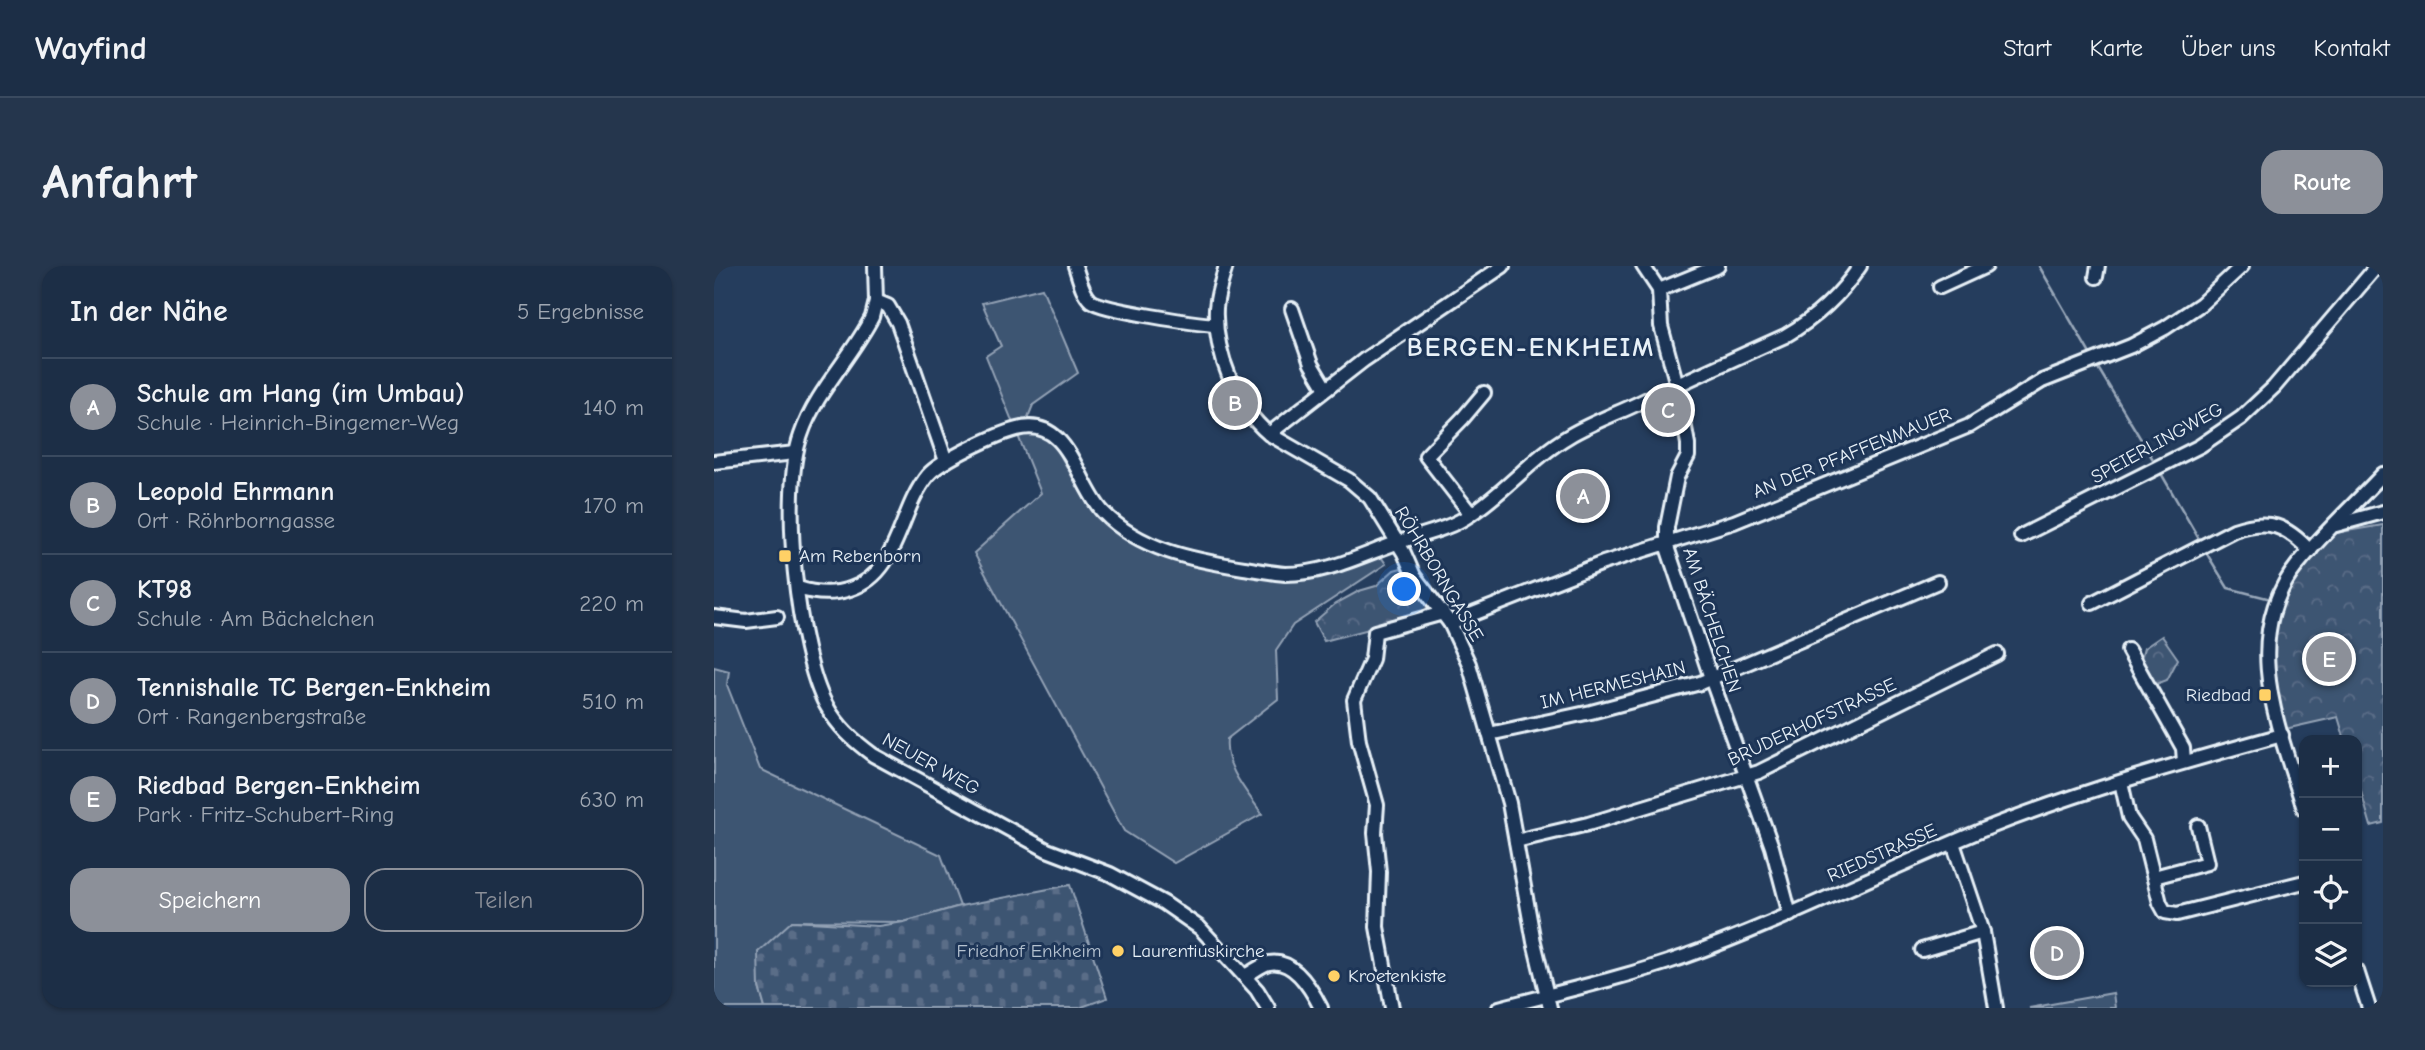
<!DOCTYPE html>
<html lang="de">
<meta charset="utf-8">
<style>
:root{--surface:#1c2e46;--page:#25364d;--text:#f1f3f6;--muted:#a0a8b3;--line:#3a4a5f;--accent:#8c9099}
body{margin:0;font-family:"Comic Neue",sans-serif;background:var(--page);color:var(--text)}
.controls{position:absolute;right:21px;bottom:21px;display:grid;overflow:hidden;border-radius:14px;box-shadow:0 2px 5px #0004}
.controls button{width:63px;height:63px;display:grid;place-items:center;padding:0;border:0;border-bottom:2px solid var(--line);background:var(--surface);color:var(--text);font:35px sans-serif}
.you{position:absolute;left:691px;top:324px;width:24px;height:24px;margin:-18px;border:5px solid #fff;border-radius:50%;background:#1a73e8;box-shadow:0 0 0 10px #1a73e833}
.badge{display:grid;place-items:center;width:46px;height:46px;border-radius:50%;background:var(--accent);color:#fff;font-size:23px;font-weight:700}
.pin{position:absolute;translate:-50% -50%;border:4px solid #fff;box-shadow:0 2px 7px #0006}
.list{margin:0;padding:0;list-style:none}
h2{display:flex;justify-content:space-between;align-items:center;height:91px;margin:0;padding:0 28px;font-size:30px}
h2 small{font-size:23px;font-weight:400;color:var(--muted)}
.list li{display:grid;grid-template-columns:46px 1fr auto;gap:21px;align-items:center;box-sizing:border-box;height:98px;padding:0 28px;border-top:2px solid var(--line)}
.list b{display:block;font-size:26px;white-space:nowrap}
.list p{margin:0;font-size:23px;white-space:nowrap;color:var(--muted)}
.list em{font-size:23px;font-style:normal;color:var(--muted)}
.actions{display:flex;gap:14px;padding:21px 28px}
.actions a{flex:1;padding:16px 0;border:2px solid var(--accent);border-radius:21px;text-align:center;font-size:24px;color:var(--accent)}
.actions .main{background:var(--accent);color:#fff}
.icon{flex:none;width:38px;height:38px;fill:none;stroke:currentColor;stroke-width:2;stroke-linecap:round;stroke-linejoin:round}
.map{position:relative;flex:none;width:1669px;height:742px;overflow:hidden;border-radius:21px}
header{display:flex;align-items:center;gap:42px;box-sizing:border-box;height:98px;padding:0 35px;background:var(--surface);border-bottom:2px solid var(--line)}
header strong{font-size:33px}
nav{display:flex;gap:38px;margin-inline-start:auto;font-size:24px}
.intro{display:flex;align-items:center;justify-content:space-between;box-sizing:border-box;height:168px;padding:0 42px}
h1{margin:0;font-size:49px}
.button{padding:18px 32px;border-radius:21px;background:var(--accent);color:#fff;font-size:24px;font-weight:700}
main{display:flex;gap:42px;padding:0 42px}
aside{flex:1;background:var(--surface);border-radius:21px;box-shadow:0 2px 5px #0004}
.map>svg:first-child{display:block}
</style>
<header>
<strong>Wayfind</strong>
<nav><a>Start</a><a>Karte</a><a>Über uns</a><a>Kontakt</a></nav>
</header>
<div class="intro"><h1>Anfahrt</h1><a class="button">Route</a></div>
<main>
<aside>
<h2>In der Nähe<small>5 Ergebnisse</small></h2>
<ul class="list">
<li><span class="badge">A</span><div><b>Schule am Hang (im Umbau)</b><p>Schule · Heinrich-Bingemer-Weg</p></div><em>140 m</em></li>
<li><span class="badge">B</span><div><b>Leopold Ehrmann</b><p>Ort · Röhrborngasse</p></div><em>170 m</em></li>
<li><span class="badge">C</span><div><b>KT98</b><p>Schule · Am Bächelchen</p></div><em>220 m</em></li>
<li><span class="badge">D</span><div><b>Tennishalle TC Bergen-Enkheim</b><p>Ort · Rangenbergstraße</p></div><em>510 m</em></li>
<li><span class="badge">E</span><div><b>Riedbad Bergen-Enkheim</b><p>Park · Fritz-Schubert-Ring</p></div><em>630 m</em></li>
</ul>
<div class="actions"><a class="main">Speichern</a><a>Teilen</a></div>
</aside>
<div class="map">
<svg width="1669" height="742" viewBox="0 0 1669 742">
<defs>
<pattern id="cemetery-stones" width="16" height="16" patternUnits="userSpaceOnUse" patternTransform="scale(1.75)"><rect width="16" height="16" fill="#3e5472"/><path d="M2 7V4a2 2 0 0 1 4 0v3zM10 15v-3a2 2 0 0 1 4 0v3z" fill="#5a6d87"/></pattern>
<pattern id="park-crowns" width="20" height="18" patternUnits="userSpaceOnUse" patternTransform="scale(1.75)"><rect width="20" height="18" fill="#3e5472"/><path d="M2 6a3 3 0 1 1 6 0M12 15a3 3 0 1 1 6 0" fill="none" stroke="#5a6d87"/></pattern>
</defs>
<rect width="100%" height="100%" fill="#253d5d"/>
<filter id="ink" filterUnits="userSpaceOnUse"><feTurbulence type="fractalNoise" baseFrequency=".0143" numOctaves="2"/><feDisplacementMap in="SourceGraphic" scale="14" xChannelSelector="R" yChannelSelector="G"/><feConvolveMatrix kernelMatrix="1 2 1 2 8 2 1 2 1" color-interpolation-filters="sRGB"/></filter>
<g filter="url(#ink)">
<g fill="#3e5472" stroke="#93a2b5" stroke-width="2">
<path d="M328,22L364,107L319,139L308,166L327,168L339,176L375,241L404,266L567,311L665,288L672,298L579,359L562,384L564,433L513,473C510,501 533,526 548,548L460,597L410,565L260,287L327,227L272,90L287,80L268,37Z"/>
<polygon points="0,401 15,405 13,419 46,503 227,589 246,640 190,656 78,655 45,721 51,742 0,742"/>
<polygon points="1399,727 1401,742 1315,742"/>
</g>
<polygon fill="url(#cemetery-stones)" stroke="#93a2b5" stroke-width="2" points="356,619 393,732 365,742 51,742 45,721 44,686 78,655 164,660 190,656 246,640"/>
<g fill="url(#park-crowns)" stroke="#93a2b5" stroke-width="2">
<polygon points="1669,259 1669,557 1657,560 1643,512 1643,474 1631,474 1624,451 1571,463 1560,411 1561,374 1565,345 1579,318 1612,274 1621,267"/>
<path d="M687,302C698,308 711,330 713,342L708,349L610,375L600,356L621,338L645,325L662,320L680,304Z"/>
<polygon points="1448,370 1464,393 1453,414 1440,419 1427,393 1430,382"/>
</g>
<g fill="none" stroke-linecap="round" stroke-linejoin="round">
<g stroke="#99a8ba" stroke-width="2.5">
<polyline points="1325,0 1376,88"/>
<polyline points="1384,102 1440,195"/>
<polyline points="1448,209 1485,273"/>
<polyline points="1493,288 1514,322 1553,332"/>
</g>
<g stroke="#e8f1f8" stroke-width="18">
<g id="minor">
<path d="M161,0L162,35L158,51C137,92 102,125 87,169C66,227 83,385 112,439C124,461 140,475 159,489L333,584L396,608L450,637L486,662L543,724L554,742"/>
<path d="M361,0C365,11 368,27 377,35C389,44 484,58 502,59"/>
<path d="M512,0C508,14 503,28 502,42C500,85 522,141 555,168L635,214L656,232L690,287L700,310L736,357L755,398L795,537L820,676L836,742"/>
<polyline points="929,0 945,24 947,60 963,119 974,178 974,190 963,211 953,261 953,281 997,412 1058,581 1076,649"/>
<polyline points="1382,11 1384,0"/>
<polyline points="1226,21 1272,0"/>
<polyline points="945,24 1004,0"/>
<polyline points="162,35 174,40 184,57 232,195"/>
<polyline points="578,43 597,98 612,123"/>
<polyline points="555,168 650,94 789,0"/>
<polyline points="0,196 81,187"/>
<polyline points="757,248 712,190 749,152 770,127"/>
<polyline points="1622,259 1669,246"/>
<polyline points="1307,270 1486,180 1527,152 1560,121 1663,0"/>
<path d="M84,322C102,328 118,329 136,323C186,307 184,245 214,209C227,194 283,168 303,163C355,149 362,217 389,246C426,284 479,294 530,302C543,304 558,307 571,308C612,308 648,289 685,276C710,268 736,263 757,248C792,225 819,191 855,170C877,157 902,148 925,137C973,114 1022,92 1071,70C1102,52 1126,30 1146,0"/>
<path d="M1378,337L1520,264C1554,252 1572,259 1596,285"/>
<polyline points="0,351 32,355 63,351"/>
<polyline points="736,357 889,297 1020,256 1255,160 1328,115 1417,80 1451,62 1487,38 1528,0"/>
<polyline points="1414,384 1469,482 1470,496"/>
<polyline points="775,468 877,446 986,417 1224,316"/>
<polyline points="1407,516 1415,551 1430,573 1446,637 1451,646 1463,648 1590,616"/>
<path d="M1590,543C1566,464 1524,372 1584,298C1610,266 1641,238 1669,208"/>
<polyline points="802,575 874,558 1045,506 1283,388"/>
<polyline points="1239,577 1269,666 1282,742"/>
<polyline points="1440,611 1493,597 1484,560"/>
<polyline points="1208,684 1269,666"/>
<polyline points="1643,705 1655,742"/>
<path d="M531,710C539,706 547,699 555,697C580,692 598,724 607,742"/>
<polyline points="678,742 663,661 665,606 661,567 663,539 645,475 640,434 658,393 661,366 729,347"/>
<path d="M785,742C846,726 909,712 969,691C1070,655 1166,606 1266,565C1363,526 1466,497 1568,469"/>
</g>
</g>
<use href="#minor" stroke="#1d3557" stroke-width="12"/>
</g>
</g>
<g fill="#ffd166" stroke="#1d3557" stroke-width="2.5">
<rect x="64" y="283" width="14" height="14" rx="3.5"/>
<rect x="1544" y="422" width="14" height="14" rx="3.5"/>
<circle cx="404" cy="685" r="7"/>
<circle cx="620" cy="710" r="7"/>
</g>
<g text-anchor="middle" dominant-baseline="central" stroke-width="6" stroke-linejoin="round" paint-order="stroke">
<g font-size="19" fill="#e8f1f8" stroke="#1d3557">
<text transform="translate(1443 177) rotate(-29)">SPEIERLINGWEG</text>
<text transform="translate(1138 187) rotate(-22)">AN DER PFAFFENMAUER</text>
<text transform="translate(725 308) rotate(59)">RÖHRBORNGASSE</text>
<text transform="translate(998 354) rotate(72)">AM BÄCHELCHEN</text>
<text transform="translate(899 419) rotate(-14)">IM HERMESHAIN</text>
<text transform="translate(1098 456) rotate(-25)">BRUDERHOFSTRASSE</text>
<text transform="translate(217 498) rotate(29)">NEUER WEG</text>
<text transform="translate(1168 587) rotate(-24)">RIEDSTRASSE</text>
</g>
<g font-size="19" fill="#e8f1f8" stroke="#1d3557" text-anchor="start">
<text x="85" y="290">Am Rebenborn</text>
<text x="1537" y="429" text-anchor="end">Riedbad</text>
<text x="418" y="685">Laurentiuskirche</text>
<text x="634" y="710">Kroetenkiste</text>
</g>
<g font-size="19" fill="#b5c2d0" stroke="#1d3557">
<text x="315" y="685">Friedhof Enkheim</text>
</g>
<g font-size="26" font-weight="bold" letter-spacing="2" fill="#e8f1f8" stroke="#1d3557">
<text x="817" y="82">BERGEN-ENKHEIM</text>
</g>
</g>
</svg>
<div class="controls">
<button>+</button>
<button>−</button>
<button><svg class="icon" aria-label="locate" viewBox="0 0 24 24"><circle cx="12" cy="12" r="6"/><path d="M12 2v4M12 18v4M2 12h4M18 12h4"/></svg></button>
<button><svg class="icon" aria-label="layers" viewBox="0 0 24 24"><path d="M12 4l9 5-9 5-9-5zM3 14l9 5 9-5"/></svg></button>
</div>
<div class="you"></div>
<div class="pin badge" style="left:869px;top:230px">A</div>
<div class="pin badge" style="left:521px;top:137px">B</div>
<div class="pin badge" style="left:954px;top:144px">C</div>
<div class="pin badge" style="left:1343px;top:687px">D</div>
<div class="pin badge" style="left:1615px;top:393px">E</div>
</div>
</main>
